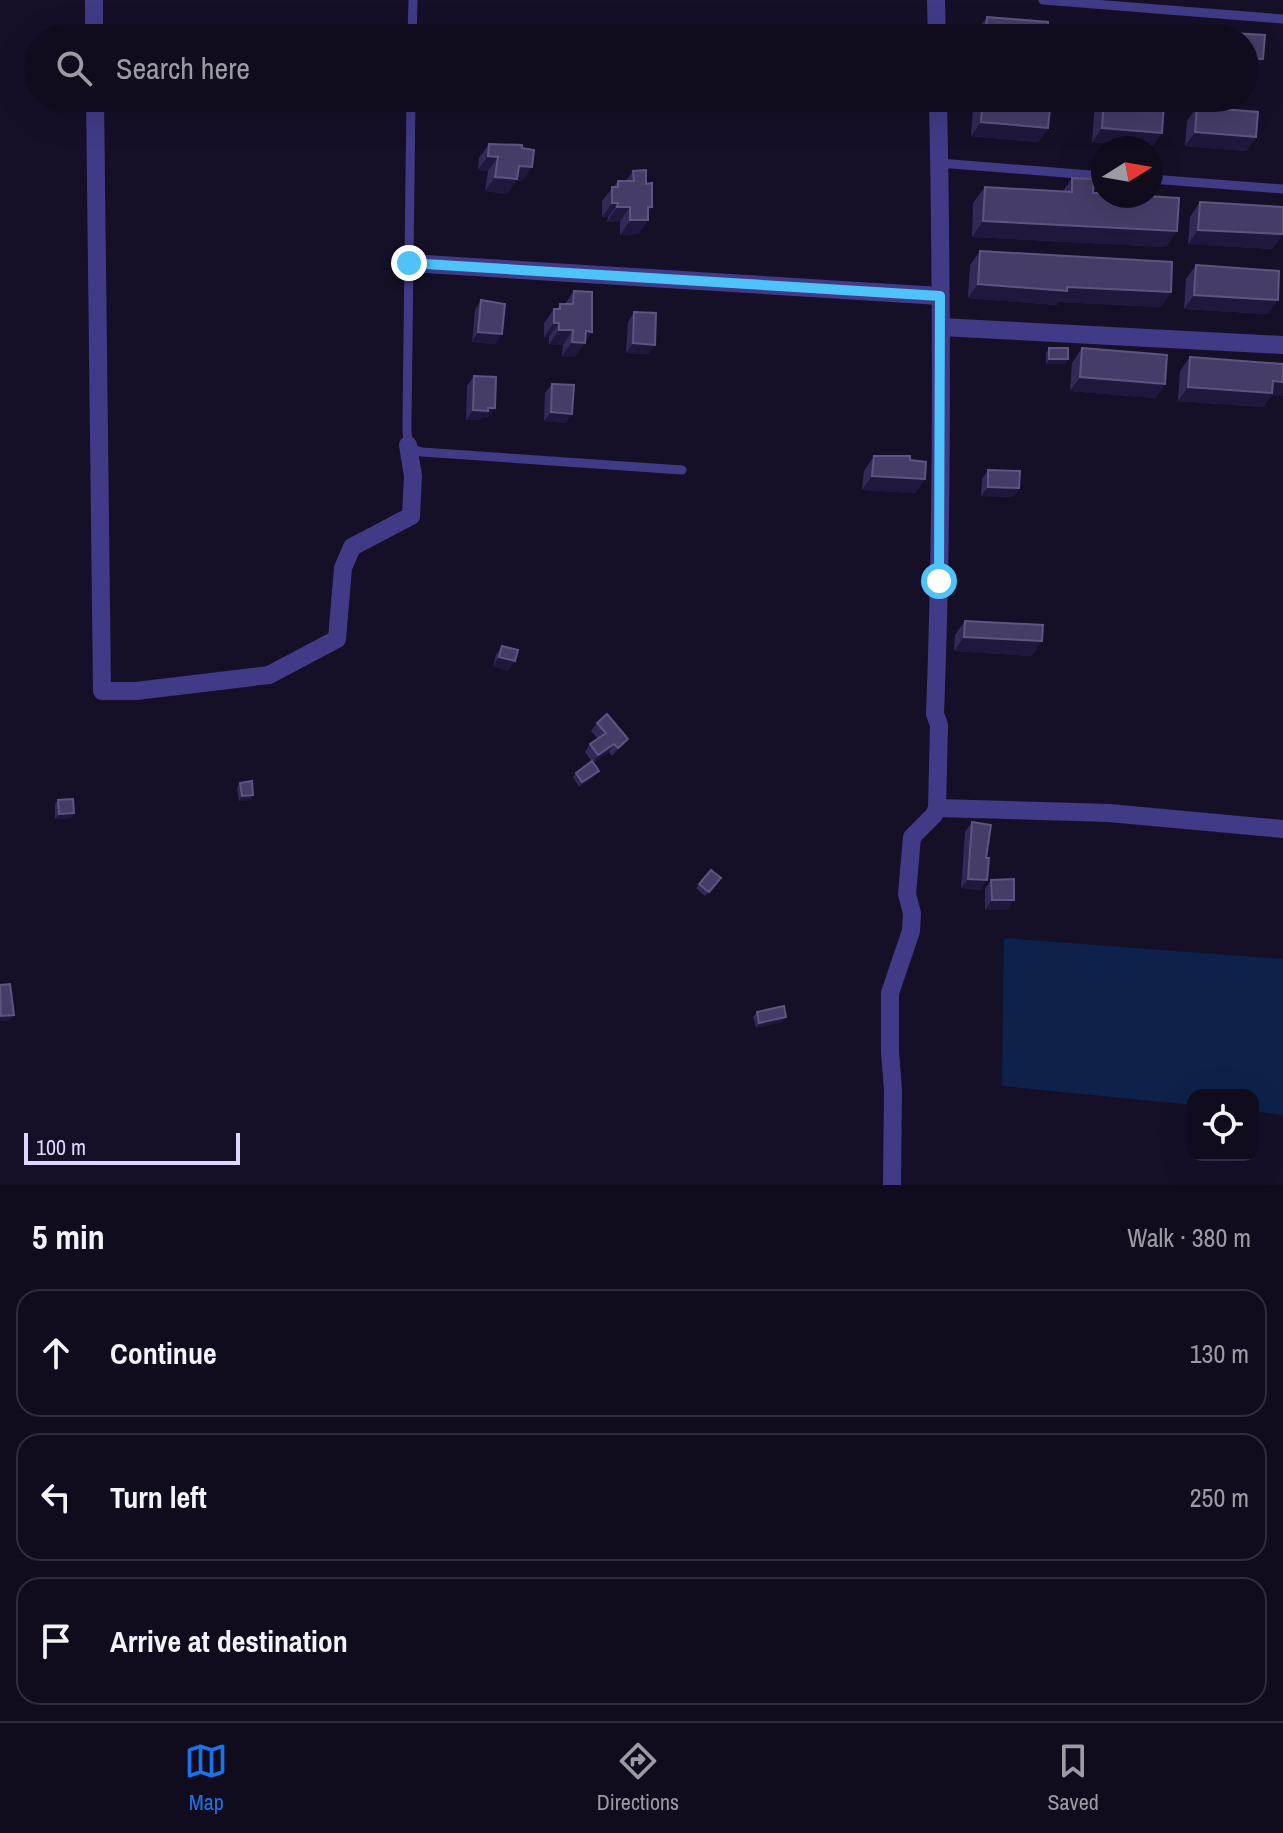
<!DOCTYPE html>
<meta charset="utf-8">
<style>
:root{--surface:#100c1e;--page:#1e1a2b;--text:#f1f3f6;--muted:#9c9ba4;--line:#302c3c;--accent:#1a73e8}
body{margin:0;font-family:"Archivo Narrow",sans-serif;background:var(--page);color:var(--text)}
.controls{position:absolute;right:24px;bottom:24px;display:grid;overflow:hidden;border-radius:16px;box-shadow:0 8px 32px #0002}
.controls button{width:72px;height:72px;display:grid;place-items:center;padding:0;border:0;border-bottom:2px solid var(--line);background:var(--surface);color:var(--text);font:40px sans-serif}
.compass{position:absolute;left:1091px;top:136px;width:72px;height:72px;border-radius:50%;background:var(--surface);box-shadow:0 8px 32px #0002;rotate:79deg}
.scale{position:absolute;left:24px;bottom:20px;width:216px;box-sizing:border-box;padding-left:8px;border:4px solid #ded8ff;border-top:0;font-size:22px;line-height:28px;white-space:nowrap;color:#ded8ff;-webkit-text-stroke:6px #151028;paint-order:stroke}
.stop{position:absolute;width:24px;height:24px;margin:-18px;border:6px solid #4fc3f7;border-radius:50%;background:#fff}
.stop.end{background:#4fc3f7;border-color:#fff;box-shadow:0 2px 8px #0008}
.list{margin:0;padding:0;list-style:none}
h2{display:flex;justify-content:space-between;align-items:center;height:104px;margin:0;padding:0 32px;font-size:34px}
h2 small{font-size:26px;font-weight:400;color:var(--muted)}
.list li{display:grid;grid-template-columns:52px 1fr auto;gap:24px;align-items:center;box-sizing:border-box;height:128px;margin:0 16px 16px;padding:0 16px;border:2px solid var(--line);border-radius:24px}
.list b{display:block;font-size:30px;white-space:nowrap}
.list em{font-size:26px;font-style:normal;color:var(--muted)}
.icon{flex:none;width:44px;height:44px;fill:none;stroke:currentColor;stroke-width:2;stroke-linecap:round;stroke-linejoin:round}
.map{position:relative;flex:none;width:1283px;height:1185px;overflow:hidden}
.search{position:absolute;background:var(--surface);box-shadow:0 8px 32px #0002;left:24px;right:24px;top:24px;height:88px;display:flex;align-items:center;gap:20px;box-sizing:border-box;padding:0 28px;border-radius:44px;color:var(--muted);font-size:30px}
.sheet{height:536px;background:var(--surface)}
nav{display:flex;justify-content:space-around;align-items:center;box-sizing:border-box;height:112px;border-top:2px solid var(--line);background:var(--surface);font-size:22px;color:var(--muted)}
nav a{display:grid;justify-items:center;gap:4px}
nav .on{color:var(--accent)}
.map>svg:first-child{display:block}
</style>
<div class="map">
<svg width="1283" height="1185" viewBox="0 0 1283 1185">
<rect width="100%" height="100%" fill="#151028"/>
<polygon fill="#0d214b" points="1004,938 1283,959 1283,1115 1253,1111 1253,1095 1193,1095 1193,1105 1002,1086"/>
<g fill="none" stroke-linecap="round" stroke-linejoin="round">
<g stroke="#413b87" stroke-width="9">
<polyline points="1043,0 1283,19"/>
<polyline points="412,38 413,0"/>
<path d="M411,98L407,420C407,434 405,449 422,452L682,470"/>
<polyline points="939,163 1103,176"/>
<polyline points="1151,179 1283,189"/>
</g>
<g stroke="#413b87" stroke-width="18">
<polyline points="94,0 94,38"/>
<polyline points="936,0 937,38"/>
<polyline points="95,98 102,691 136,691 269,675 337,639 343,568 352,547 411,516 413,476 408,445"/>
<path d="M938,98C942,303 943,509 935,714L939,725L937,808L1109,813L1283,829"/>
<polyline points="409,263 940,296"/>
<polyline points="941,327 1283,345"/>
<polyline points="892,1185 893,1090 890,1052 890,993 911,931 912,913 907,894 912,837 934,815 937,808"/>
</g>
</g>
<g fill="#342956">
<polygon points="987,17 1047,38 976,38 977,31"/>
<polygon points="1110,26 1170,38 1101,38"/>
<polygon points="979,98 1051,98 1048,128 1038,142 971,136 973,106"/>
<polygon points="1104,98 1152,147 1092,142 1094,113"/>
<polygon points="1197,107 1256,137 1246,151 1185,146 1187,121"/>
<polygon points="489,144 522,148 532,167 522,181 516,181 507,194 485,191 488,171 478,170 479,158"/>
<polygon points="633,171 646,184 652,207 648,212 648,220 638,234 620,235 620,221 607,222 608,217 602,217 602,201 618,181 626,181"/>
<polygon points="1072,178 1093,193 1177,231 1166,247 972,237 973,203 985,187 1063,191"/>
<polygon points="1200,202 1273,249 1188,244 1190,217"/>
<polygon points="980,251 1171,292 1161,307 1059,302 1057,305 968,298 970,265"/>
<polygon points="1196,265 1268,314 1184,309 1186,279"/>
<polygon points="574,291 592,332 575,357 562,356 563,345 549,344 549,337 544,337 544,323 554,309 557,309 560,304 565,304"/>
<polygon points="481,300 495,344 472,342 475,310"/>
<polygon points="634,312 655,345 648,354 626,353 628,322"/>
<polygon points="1049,348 1068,359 1065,364 1046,364 1046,353"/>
<polygon points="1082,348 1165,384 1155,398 1070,391 1072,363"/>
<polygon points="1190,357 1271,396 1263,407 1178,401 1180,371"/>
<polygon points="474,376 488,417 483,417 481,420 466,420 467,386"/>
<polygon points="552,384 565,423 544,421 545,393"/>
<polygon points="874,456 925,479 915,493 862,490 864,471"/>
<polygon points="988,470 1019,488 1013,497 981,496 982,479"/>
<polygon points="965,621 1032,656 954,651 955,635"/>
<polygon points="502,646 508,671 493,666 496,655"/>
<polygon points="597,723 622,747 612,756 609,752 593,763 595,776 579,787 573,777 576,773 592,762 585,752 590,744 598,739 591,731"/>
<polygon points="240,783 253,795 250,800 239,801 237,788"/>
<polygon points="58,800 71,818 55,819 55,804"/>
<polygon points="972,822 981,890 961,888 965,832"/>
<polygon points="711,870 721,878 705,896 696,888"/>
<polygon points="991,880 1008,910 985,910 985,889"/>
<polygon points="757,1012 782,1022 756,1028 753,1017"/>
</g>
<g fill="#20173c">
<polygon points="1245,58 1263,59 1253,74 1245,73"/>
<polygon points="981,122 1048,128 1038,142 971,136"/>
<polygon points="1102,128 1162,133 1152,147 1092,142"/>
<polygon points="1195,132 1256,137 1246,151 1185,146"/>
<polygon points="488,156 498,157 488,171 478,170"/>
<polygon points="519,166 532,167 522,181 516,181 507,194 485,191 495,177"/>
<polygon points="612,203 618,203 608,217 602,217"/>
<polygon points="617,207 630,207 620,221 607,222"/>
<polygon points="648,207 652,207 643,220 648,220 638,234 620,235 630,220"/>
<polygon points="983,221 1177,231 1166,247 972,237"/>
<polygon points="1198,230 1283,234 1273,249 1188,244"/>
<polygon points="978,284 1067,287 1171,292 1161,307 1059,302 1057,305 968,298"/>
<polygon points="1194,295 1278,300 1268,314 1184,309"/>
<polygon points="554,323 559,323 549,337 544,337"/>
<polygon points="559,330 573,330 563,345 549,344"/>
<polygon points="586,331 592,332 575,357 562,356 572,342"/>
<polygon points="478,332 502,334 495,344 472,342"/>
<polygon points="633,343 655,345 648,354 626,353"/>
<polygon points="1049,359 1068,359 1065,364 1046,364"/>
<polygon points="1080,377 1165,384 1155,398 1070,391"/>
<polygon points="1273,381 1283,382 1283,396 1271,396 1263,407 1178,401 1188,387"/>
<polygon points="488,408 495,408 488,417 483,417 481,420 466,420 473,410"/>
<polygon points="551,412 572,414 565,423 544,421"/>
<polygon points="872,476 925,479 915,493 862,490"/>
<polygon points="988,487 1019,488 1013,497 981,496"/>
<polygon points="964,637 1042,641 1032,656 954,651"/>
<polygon points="499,657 515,661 508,671 493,666"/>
<polygon points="628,739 622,747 612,756 618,748"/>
<polygon points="614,744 609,752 593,763 598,755"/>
<polygon points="599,771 595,776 579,787 582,782"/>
<polygon points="253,795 250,800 239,801 242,796"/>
<polygon points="74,813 71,818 55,819 59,814"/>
<polygon points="968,879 987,880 981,890 961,888"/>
<polygon points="992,900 1014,900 1008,910 985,910"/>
<polygon points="14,1015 10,1020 0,1021 1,1016"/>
<polygon points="786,1017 782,1022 756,1028 759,1023"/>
</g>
<g fill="#463c68" stroke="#5e5480" stroke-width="2">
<polygon points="987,17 1048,22 1047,38 985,38"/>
<polygon points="1110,26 1170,30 1170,38 1109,38"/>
<polygon points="1201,31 1265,35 1263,59 1245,58 1245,38 1201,38"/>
<polygon points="983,98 1051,98 1048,128 981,122"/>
<polygon points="1104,98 1164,104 1162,133 1102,128"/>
<polygon points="1197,107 1258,112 1256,137 1195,132"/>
<polygon points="489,144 522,145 522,148 534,150 532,167 519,166 517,179 495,177 498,157 488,156"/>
<polygon points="646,170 646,184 652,183 652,207 648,207 648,220 630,220 630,207 617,207 618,203 612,203 612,187 618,187 618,181 634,181 633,171"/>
<polygon points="1072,178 1094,179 1093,193 1103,193 1103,196 1146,196 1179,198 1177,231 983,221 985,187 1072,192"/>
<polygon points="1200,202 1283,207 1283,234 1198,230"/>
<polygon points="980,251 1172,262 1171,292 1067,287 1067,291 978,284"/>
<polygon points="1196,265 1279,271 1278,300 1194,295"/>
<polygon points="574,291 592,292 592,332 586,331 585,343 572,342 573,330 559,330 559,323 554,323 554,309 560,309 560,304 573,304"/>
<polygon points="481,300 505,304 502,334 478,332"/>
<polygon points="634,312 656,313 655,345 633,343"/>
<rect x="1049" y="348" width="19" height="11"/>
<polygon points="1082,348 1167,355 1165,384 1080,377"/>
<polygon points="1190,357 1283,364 1283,382 1273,381 1272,393 1188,387"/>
<polygon points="474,376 496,377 495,408 488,408 488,411 473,410"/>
<polygon points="552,384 574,385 572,414 551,412"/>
<polygon points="874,456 910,456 910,460 926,462 925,479 872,476"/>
<polygon points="988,470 1020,471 1019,488 988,487"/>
<polygon points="965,621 1043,625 1042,641 964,637"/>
<polygon points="502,646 518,650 515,661 499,657"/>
<polygon points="607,714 628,739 618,748 614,744 598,755 590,744 606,733 597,723"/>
<polygon points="592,761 599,771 582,782 576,773"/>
<polygon points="252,781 253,795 242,796 240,783"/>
<polygon points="73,799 74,813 59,814 58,800"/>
<polygon points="972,822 991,825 986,858 989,858 987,880 968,879"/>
<polygon points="711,870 721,878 709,892 699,884"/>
<polygon points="1014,879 1014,900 992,900 991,880"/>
<polygon points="10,984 14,1015 1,1016 0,985"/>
<polygon points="784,1006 786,1017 759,1023 757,1012"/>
</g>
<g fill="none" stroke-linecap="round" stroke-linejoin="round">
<polyline stroke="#4fc3f7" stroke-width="10" points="409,263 940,296 939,581"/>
</g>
</svg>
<div class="controls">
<button><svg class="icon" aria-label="locate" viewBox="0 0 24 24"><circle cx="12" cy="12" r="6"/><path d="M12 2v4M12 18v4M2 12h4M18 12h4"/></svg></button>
</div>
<svg class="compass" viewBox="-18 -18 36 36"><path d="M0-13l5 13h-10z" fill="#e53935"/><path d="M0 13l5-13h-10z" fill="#9c9ba4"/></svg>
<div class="scale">100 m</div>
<div class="stop" style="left:939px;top:581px"></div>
<div class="stop end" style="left:409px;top:263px"></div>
<div class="search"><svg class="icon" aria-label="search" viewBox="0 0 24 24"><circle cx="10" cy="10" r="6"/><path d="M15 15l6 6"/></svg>Search here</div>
</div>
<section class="sheet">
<h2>5 min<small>Walk · 380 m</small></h2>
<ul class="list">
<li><svg class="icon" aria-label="ahead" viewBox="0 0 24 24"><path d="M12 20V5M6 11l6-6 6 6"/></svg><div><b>Continue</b></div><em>130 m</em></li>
<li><svg class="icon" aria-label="left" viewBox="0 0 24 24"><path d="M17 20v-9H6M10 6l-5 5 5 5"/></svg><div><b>Turn left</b></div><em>250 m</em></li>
<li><svg class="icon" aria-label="arrive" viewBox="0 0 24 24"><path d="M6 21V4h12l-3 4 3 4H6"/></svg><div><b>Arrive at destination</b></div></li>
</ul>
</section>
<nav>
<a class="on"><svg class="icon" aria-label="map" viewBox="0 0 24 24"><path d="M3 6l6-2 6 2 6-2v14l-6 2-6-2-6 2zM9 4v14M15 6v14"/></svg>Map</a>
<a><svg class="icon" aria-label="directions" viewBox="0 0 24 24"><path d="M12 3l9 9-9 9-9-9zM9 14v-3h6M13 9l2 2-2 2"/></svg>Directions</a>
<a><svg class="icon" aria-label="saved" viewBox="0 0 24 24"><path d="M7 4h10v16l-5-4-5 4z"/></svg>Saved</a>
</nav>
